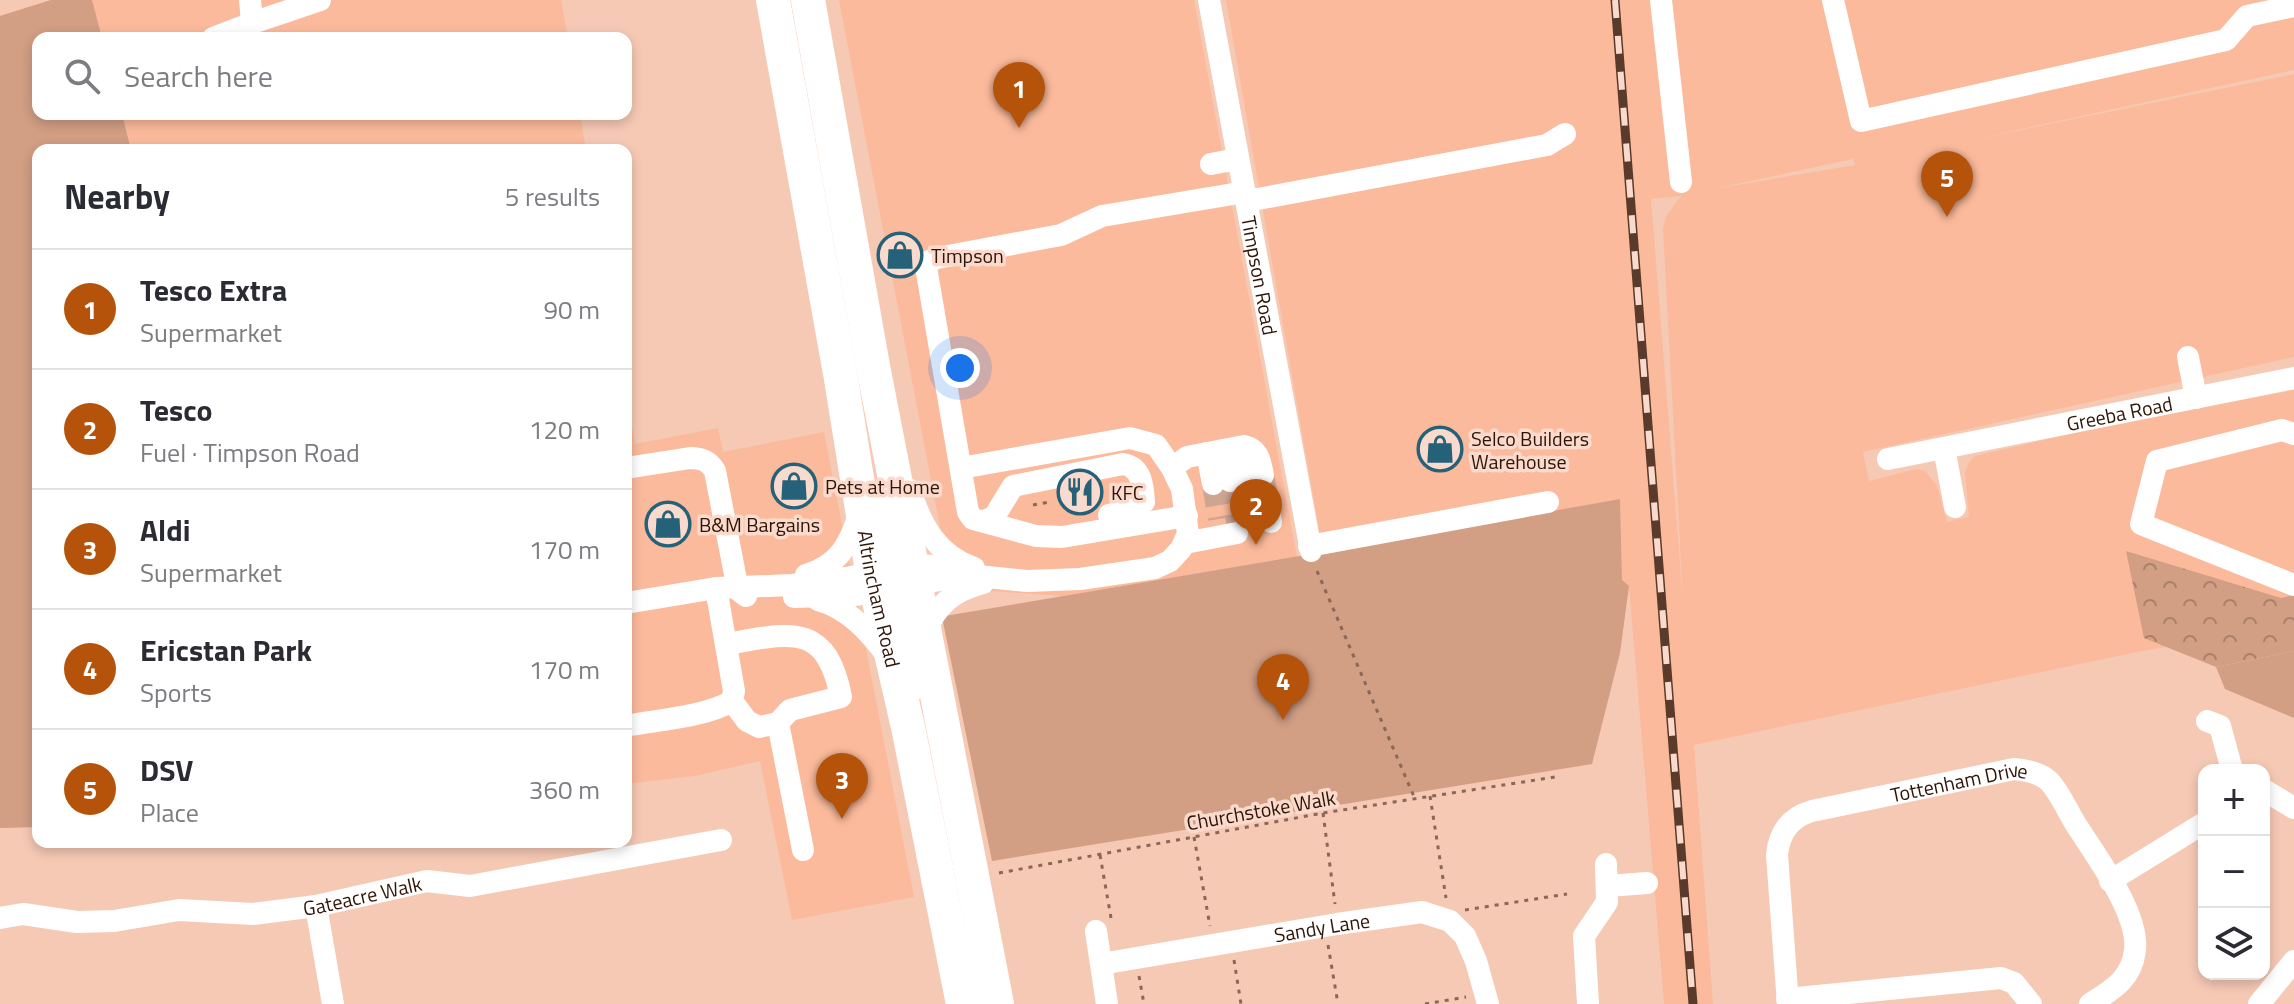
<!DOCTYPE html>
<meta charset="utf-8">
<style>
:root{--surface:#fff;--page:#f2f2f3;--text:#2b2b33;--muted:#7c7c81;--line:#e1e1e2;--accent:#b45309}
body{margin:0;font-family:"Titillium Web",sans-serif;background:var(--page);color:var(--text)}
.controls{position:absolute;right:24px;bottom:24px;display:grid;overflow:hidden;border-radius:16px;box-shadow:0 4px 12px #0003}
.controls button{width:72px;height:72px;display:grid;place-items:center;padding:0;border:0;border-bottom:2px solid var(--line);background:var(--surface);color:var(--text);font:40px sans-serif}
.you{position:absolute;left:960px;top:368px;width:28px;height:28px;margin:-20px;border:6px solid #fff;border-radius:50%;background:#1a73e8;box-shadow:0 0 0 12px #1a73e833}
.badge{display:grid;place-items:center;width:52px;height:52px;border-radius:50%;background:var(--accent);color:#fff;font-size:26px;font-weight:700}
.pin{position:absolute;translate:-50% -66px;filter:drop-shadow(0 2px 4px #0008)}
.pin::after{content:'';position:absolute;top:42px;width:28px;height:24px;background:inherit;clip-path:polygon(0 0,100% 0,50% 100%)}
.list{margin:0;padding:0;list-style:none}
h2{display:flex;justify-content:space-between;align-items:center;height:104px;margin:0;padding:0 32px;font-size:34px}
h2 small{font-size:26px;font-weight:400;color:var(--muted)}
.list li{display:grid;grid-template-columns:52px 1fr auto;gap:24px;align-items:center;box-sizing:border-box;height:120px;padding:0 32px;border-top:2px solid var(--line)}
.list b{display:block;font-size:30px;white-space:nowrap}
.list p{margin:0;font-size:26px;white-space:nowrap;color:var(--muted)}
.list em{font-size:26px;font-style:normal;color:var(--muted)}
.icon{flex:none;width:44px;height:44px;fill:none;stroke:currentColor;stroke-width:2;stroke-linecap:round;stroke-linejoin:round}
.map{position:relative;flex:none;width:2294px;height:1004px;overflow:hidden}
.search{position:absolute;background:var(--surface);box-shadow:0 4px 12px #0003;left:32px;top:32px;width:600px;height:88px;display:flex;align-items:center;gap:20px;box-sizing:border-box;padding:0 28px;border-radius:16px;color:var(--muted);font-size:30px}
.panel{position:absolute;background:var(--surface);box-shadow:0 4px 12px #0003;left:32px;top:144px;width:600px;height:704px;border-radius:16px}
.map>svg:first-child{display:block}
</style>
<div class="map">
<svg width="2294" height="1004" viewBox="0 0 2294 1004">
<defs>
<pattern id="forest-crowns" width="20" height="18" patternUnits="userSpaceOnUse" patternTransform="scale(2)"><rect width="20" height="18" fill="#d29e84"/><path d="M2 6a3 3 0 1 1 6 0M12 15a3 3 0 1 1 6 0" fill="none" stroke="#ab806a"/></pattern>
</defs>
<rect width="100%" height="100%" fill="#f6c9b4"/>
<g fill="#fbba9b" fill-rule="evenodd">
<polygon points="51,0 561,0 568,38 38,38 38,114 580,114 586,150 38,150 38,827 0,828 0,16"/>
<polygon points="839,0 1194,0 1297,557 1062,596 976,590 954,600"/>
<path d="M1226,0H2294V70L1971,140L2294,74V357L1863,452L1869,481L1916,469L1925,471L1937,486L1947,522L1969,517L1965,473L1969,462L1975,456L2091,429L2294,390V626L2137,652L1694,745L1713,1004H1664L1629,586L1622,580L1620,499L1323,552ZM1853,159L1855,165L1713,189ZM1681,196L1666,216L1663,229L1683,602L1651,199Z"/>
<polygon points="626,389 635,444 718,428 723,452 824,432 914,897 792,920 760,761 694,776 626,784"/>
</g>
<g fill="#d29e84">
<polygon points="51,0 92,0 102,38 38,38 38,114 122,114 131,150 38,150 38,827 0,828 0,16"/>
<polygon points="1620,499 1622,580 1629,586 1620,653 1592,764 992,861 943,622 945,616 1323,552"/>
<polygon points="2294,651 2294,718 2225,689 2216,667"/>
</g>
<polygon fill="url(#forest-crowns)" points="2126,551 2281,598 2294,595 2294,651 2216,667 2144,638"/>
<g fill="none" stroke-linecap="round" stroke-linejoin="round">
<g stroke="#cea591" stroke-width="22" stroke-dasharray="22 11" stroke-linecap="butt">
<polyline points="1263,475 1269,509"/>
<polyline points="1248,478 1257,529"/>
<polyline points="1230,481 1239,533"/>
<polyline points="1213,484 1219,519"/>
</g>
<g stroke="#8b6756" stroke-width="3" stroke-dasharray="4 6" stroke-linecap="butt">
<polyline points="1033,505 1049,502"/>
<polyline points="1317,571 1415,799"/>
<polyline points="1430,796 1446,898"/>
<polyline points="1323,813 1335,904"/>
<polyline points="1194,837 1210,926"/>
<polyline points="1100,855 1111,918"/>
<polyline points="999,873 1323,813 1555,777"/>
<polyline points="1465,910 1567,894"/>
<polyline points="1328,945 1338,1004"/>
<polyline points="1234,960 1241,1004"/>
<polyline points="1139,976 1144,1004"/>
<polyline points="1425,1004 1466,997"/>
</g>
<g stroke="#fff" stroke-width="22">
<path id="s1" d="M1209,0L1311,551"/>
<polyline points="1661,0 1681,182"/>
<polyline points="1833,0 1861,121 2226,40 2247,16 2294,6"/>
<polyline points="252,23 320,0"/>
<polyline points="213,38 252,23 250,0"/>
<polyline points="1211,164 1237,159"/>
<polyline points="1247,201 1547,145 1565,134"/>
<polyline points="2188,357 2196,398"/>
<polyline points="2294,434 2282,430 2157,461 2141,524 2294,585"/>
<polyline points="1241,447 1248,478"/>
<polyline points="1944,448 1955,507"/>
<polyline points="1224,450 1230,481"/>
<polyline points="1207,453 1213,484"/>
<path id="s2" d="M1888,459L2294,378"/>
<path d="M626,468L690,458C702,458 709,461 715,471L738,590L746,596"/>
<path d="M1172,468L1187,457L1244,446C1259,449 1260,461 1263,475"/>
<path d="M910,490C921,525 937,555 974,568"/>
<polyline points="884,498 893,558 886,582"/>
<polyline points="1269,509 1271,522"/>
<polyline points="1187,516 1062,537 1036,536 973,519 968,512 926,267 929,261 937,258 1061,235 1102,216 1245,192"/>
<path d="M984,521L994,517L1013,486L1123,464C1142,467 1143,486 1144,502L1138,508L1109,515"/>
<polyline points="1185,543 1237,533"/>
<polyline points="1309,546 1548,502"/>
<path d="M806,575C838,565 849,546 859,515"/>
<polyline points="902,575 898,592 913,690"/>
<polyline points="794,597 856,595 968,575 1027,581 1080,579 1155,568 1170,561 1181,549 1188,534 1182,489 1172,468 1156,445 1130,438 961,468"/>
<path d="M818,600C849,608 870,633 889,658"/>
<polyline points="626,603 716,588 792,585 846,578 913,565 935,566 964,574"/>
<path d="M925,632C937,605 954,590 983,583"/>
<path d="M727,644C790,633 826,621 841,697L790,710L778,723L759,727L747,721L732,701"/>
<polyline points="2207,721 2220,726 2232,770"/>
<polyline points="778,723 803,850"/>
<path d="M626,726C657,720 705,717 732,701L734,691L716,588"/>
<polyline points="2264,790 2294,808"/>
<polyline points="2110,881 2204,823"/>
<polyline points="1608,886 1647,883"/>
<polyline points="316,906 333,1004"/>
<path id="s3" d="M0,918L23,914L77,922L114,921L179,910L253,914L316,906L427,881L470,886L721,840"/>
<polyline points="1096,931 1107,1004"/>
<path id="s4" d="M1101,964L1337,924L1422,912L1450,921L1465,936L1476,961L1488,1004"/>
<polyline points="1787,999 2001,978 2014,983 2031,1004"/>
<polyline points="1588,1004 1584,936 1607,902 1606,864"/>
<path id="s5" d="M1788,1004L1777,855C1779,833 1790,817 1812,811L2014,769C2026,770 2040,773 2049,781C2060,793 2067,810 2075,823C2095,855 2139,912 2135,950C2132,979 2112,990 2090,1004"/>
<polyline points="2259,1004 2294,961"/>
</g>
<g stroke="#fff" stroke-width="34">
<path id="s6" d="M773,0L840,373L872,571L908,727L963,1004"/>
<polyline points="808,0 873,366 997,1004"/>
</g>
<g stroke="#593a2b" stroke-width="9">
<polyline id="rail" points="1615,0 1693,1004"/>
</g>
<use href="#rail" stroke="#f9dacc" stroke-width="6" stroke-dasharray="18" stroke-linecap="butt"/>
</g>
<defs>
<g id="shop-ring" transform="scale(2.3)"><circle r="9.5" fill="#f9dacc" stroke="#256279" stroke-width="1.5"/><path d="M-5-2.5h2.3a2.7 3.5 0 0 1 5.4 0H5L5.5 6h-11ZM-1.5-2.5h3a1.5 2.3 0 0 0-3 0Z" fill="#256279"/></g>
<g id="restaurant-ring" transform="scale(2.3)"><circle r="9.5" fill="#f9dacc" stroke="#256279" stroke-width="1.5"/><path d="M-5-6h1v4h1v-4h1v4h1v-4h1v5L-1.5 .5V6h-2V.5L-5-1ZM5-6V6H3V1.5H1.5Q1.5-4 5-6Z" fill="#256279"/></g>
</defs>
<g fill-rule="evenodd">
<use href="#shop-ring" x="900" y="255"/>
<use href="#shop-ring" x="1440" y="449"/>
<use href="#shop-ring" x="794" y="486"/>
<use href="#restaurant-ring" x="1080" y="492"/>
<use href="#shop-ring" x="668" y="524"/>
</g>
<g text-anchor="middle" dominant-baseline="central" stroke-width="7" stroke-linejoin="round" paint-order="stroke">
<g font-size="20" fill="#301507" stroke="#f9dacc" text-anchor="start">
<text x="931" y="255">Timpson</text>
<text x="1471" y="438">Selco Builders<tspan x="1471" dy="23">Warehouse</tspan></text>
<text x="825" y="486">Pets at Home</text>
<text x="1111" y="492">KFC</text>
<text x="699" y="524">B&amp;M Bargains</text>
</g>
<g font-size="20" fill="#301507" stroke="#f9dacc">
<text stroke="none"><textPath href="#s1" startOffset="280">Timpson Road</textPath></text>
<text stroke="none"><textPath href="#s2" startOffset="236">Greeba Road</textPath></text>
<text stroke="none"><textPath href="#s6" startOffset="608">Altrincham Road</textPath></text>
<text stroke="none"><textPath href="#s5" startOffset="360">Tottenham Drive</textPath></text>
<text transform="translate(1261 810) rotate(-10)">Churchstoke Walk</text>
<text stroke="none"><textPath href="#s3" startOffset="366">Gateacre Walk</textPath></text>
<text stroke="none"><textPath href="#s4" startOffset="224">Sandy Lane</textPath></text>
</g>
</g>
</svg>
<div class="controls">
<button>+</button>
<button>−</button>
<button><svg class="icon" aria-label="layers" viewBox="0 0 24 24"><path d="M12 4l9 5-9 5-9-5zM3 14l9 5 9-5"/></svg></button>
</div>
<div class="you"></div>
<div class="pin badge" style="left:1019px;top:128px">1</div>
<div class="pin badge" style="left:1256px;top:545px">2</div>
<div class="pin badge" style="left:842px;top:819px">3</div>
<div class="pin badge" style="left:1283px;top:720px">4</div>
<div class="pin badge" style="left:1947px;top:217px">5</div>
<div class="search"><svg class="icon" aria-label="search" viewBox="0 0 24 24"><circle cx="10" cy="10" r="6"/><path d="M15 15l6 6"/></svg>Search here</div>
<section class="panel">
<h2>Nearby<small>5 results</small></h2>
<ul class="list">
<li><span class="badge">1</span><div><b>Tesco Extra</b><p>Supermarket</p></div><em>90 m</em></li>
<li><span class="badge">2</span><div><b>Tesco</b><p>Fuel · Timpson Road</p></div><em>120 m</em></li>
<li><span class="badge">3</span><div><b>Aldi</b><p>Supermarket</p></div><em>170 m</em></li>
<li><span class="badge">4</span><div><b>Ericstan Park</b><p>Sports</p></div><em>170 m</em></li>
<li><span class="badge">5</span><div><b>DSV</b><p>Place</p></div><em>360 m</em></li>
</ul>
</section>
</div>
